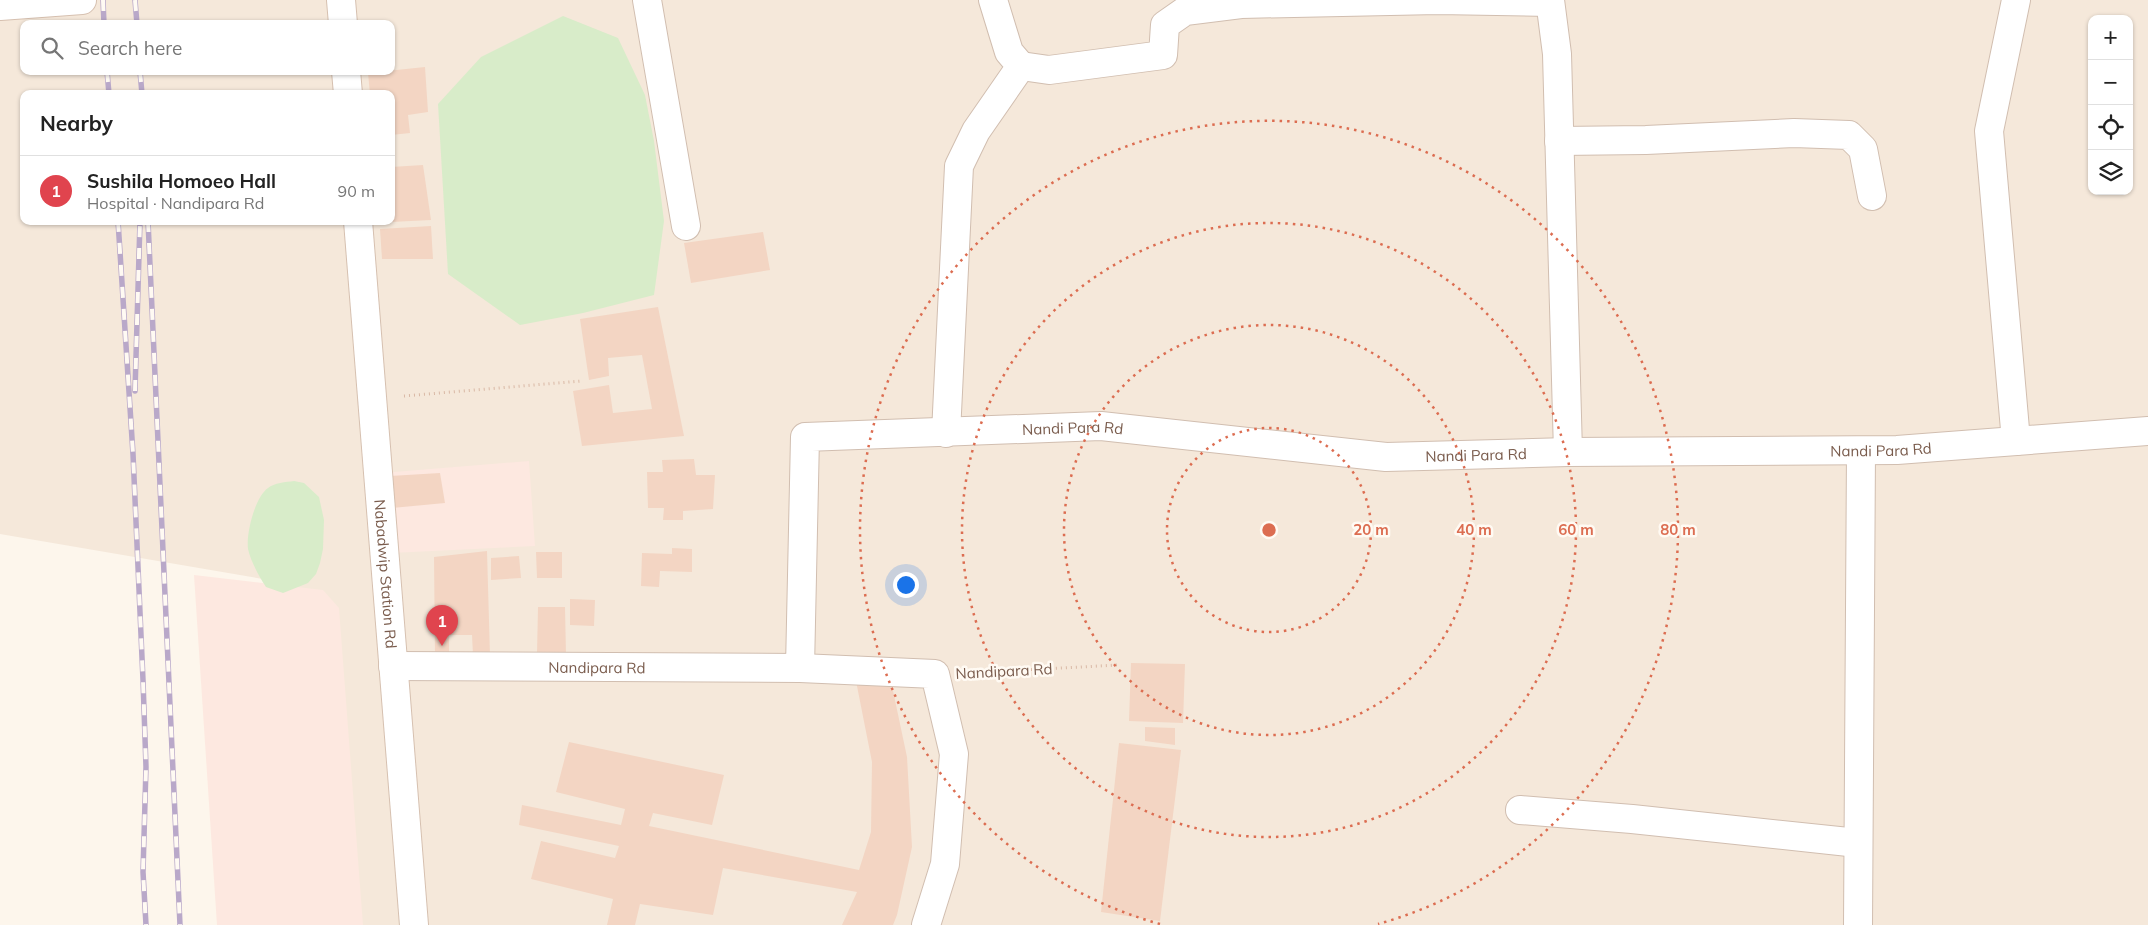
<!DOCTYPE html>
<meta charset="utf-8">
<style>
:root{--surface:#fff;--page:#f2f2f2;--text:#222;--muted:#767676;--line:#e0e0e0;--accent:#0b8043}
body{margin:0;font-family:Mulish,sans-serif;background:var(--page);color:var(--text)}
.controls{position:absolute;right:15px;top:15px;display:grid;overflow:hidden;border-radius:10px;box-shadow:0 1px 4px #0004}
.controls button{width:45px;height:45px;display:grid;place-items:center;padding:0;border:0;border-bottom:1px solid var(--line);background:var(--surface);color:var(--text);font:25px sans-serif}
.you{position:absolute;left:905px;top:584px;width:18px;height:18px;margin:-12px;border:4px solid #fff;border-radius:50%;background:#1a73e8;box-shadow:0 0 0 8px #1a73e833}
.badge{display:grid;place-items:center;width:32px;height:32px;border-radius:50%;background:var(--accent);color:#fff;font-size:16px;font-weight:700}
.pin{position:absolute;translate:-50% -41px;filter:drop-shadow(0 1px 2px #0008)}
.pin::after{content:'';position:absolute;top:26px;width:18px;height:15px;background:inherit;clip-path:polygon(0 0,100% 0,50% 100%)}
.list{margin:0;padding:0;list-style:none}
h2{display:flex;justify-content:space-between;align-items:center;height:65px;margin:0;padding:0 20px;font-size:21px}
h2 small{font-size:16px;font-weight:400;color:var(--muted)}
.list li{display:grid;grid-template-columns:32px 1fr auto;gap:15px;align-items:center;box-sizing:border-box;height:70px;padding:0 20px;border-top:1px solid var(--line)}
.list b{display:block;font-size:19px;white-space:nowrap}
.list p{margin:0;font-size:16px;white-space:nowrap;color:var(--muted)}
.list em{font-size:16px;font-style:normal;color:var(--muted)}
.icon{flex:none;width:28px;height:28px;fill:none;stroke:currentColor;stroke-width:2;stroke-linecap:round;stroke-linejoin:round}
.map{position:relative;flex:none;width:2148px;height:925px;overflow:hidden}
.search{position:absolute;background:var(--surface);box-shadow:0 1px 4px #0004;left:20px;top:20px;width:375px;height:55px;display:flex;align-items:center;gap:12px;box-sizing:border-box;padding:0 18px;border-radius:10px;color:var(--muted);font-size:19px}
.panel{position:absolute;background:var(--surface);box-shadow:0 1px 4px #0004;left:20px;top:90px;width:375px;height:135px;border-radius:10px}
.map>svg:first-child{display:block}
</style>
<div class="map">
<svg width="2148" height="925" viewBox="0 0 2148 925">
<rect width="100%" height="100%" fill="#fdf6ec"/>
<path fill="#f5e8da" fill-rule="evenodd" d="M0,0H2148V925H316L286,583L0,534ZM2092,19H2129V191H2092ZM24,24H391V71H24ZM24,94H391V221H24Z"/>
<g fill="#fde8e0">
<polygon points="529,461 535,546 391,553 384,474 394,472"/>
<polygon points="194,575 323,590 339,608 363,925 217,925"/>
</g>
<g fill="#d8ecc9">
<polygon points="563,16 618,38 645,95 654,141 664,221 654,295 583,313 520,325 448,274 438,104 481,57"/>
<path d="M294,481L304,483L319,497L324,520L323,549L320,563L316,574L308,583L283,593L266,587C259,576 251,562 248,549C246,533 255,497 268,488C274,483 286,482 294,481Z"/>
</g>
<g fill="#f3d5c3">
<polygon points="425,67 428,112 408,115 410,133 391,135 391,94 370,94 368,73"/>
<polygon points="423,165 431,220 391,222 391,167"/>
<polygon points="431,226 433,259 382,259 380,229"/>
<polygon points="763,232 770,270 691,283 684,243"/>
<polygon points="658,307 684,436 582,446 573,391 609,385 613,413 652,409 642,355 608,358 609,376 589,380 580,319"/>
<polygon points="694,459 696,475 715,475 713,509 683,511 683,520 663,520 664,508 648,508 647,472 663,472 662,460"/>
<polygon points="440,473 445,503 392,508 390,476"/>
<polygon points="672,548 692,549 692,572 660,571 659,587 641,586 642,553 672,554"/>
<polygon points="487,551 490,656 473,655 472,635 449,635 449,656 435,656 434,557"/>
<polygon points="536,552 562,552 562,578 537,578"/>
<polygon points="519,556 521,578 491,580 491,558"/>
<polygon points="570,599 595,600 594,626 570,625"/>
<polygon points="538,607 565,607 566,655 537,654"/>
<polygon points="1131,663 1185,664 1183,723 1129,721"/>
<polygon points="856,681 892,686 907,757 912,847 897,915 893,925 842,925 857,892 723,868 713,915 640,904 635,925 607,925 613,899 531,879 541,841 615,858 619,846 519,825 522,805 621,825 625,809 556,792 569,742 724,775 712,825 653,813 649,826 859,870 871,832 872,762"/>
<polygon points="1145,727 1175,728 1175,745 1145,741"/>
<polygon points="1119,743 1181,750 1160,921 1101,912"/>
</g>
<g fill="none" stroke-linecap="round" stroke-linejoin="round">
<g stroke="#d1beb0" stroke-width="30">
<g id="minor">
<polyline points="647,0 686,226"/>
<polyline points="1550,0 1557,54 1568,452"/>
<polyline points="1021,66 1049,70 1163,55 1165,25 1185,11 1241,4 1438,0 1550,2"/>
<polyline points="1559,141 1646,140 1794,133 1849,135 1863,149 1872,196"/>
<polyline points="946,433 959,166 976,131 1021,66 1009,52 993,0"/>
<polyline points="2016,441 1989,131 2016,0"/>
<polyline points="800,668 935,674 954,754 945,864 926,925"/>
<polyline points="1520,810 1632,819 1858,843"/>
<polyline points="1858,925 1861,451"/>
</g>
</g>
<g stroke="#d1beb0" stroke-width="30">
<g id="tertiary">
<path id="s1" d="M393,666L800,668L805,437L1101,426L1386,457L1568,452L1897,450L2148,431"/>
</g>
</g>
<g stroke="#d6c0b0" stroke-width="30">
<g id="secondary">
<polyline points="341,0 343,24"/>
<polyline points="0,6 82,0"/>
<polyline points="346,71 348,94"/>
<path id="s2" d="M358,221L414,925"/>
</g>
</g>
<g stroke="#d9b8a5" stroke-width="3" stroke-dasharray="1 4" stroke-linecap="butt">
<polyline points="404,396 581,381"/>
<polyline points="966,673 1118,665"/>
</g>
<use href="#minor" stroke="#fff" stroke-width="28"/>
<use href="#tertiary" stroke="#fff" stroke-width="28"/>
<use href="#secondary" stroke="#fff" stroke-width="28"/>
<g stroke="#b9a8c9" stroke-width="5.5">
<g id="rail">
<polyline points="103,0 104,24"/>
<polyline points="135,0 137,24"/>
<polyline points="107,71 109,94"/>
<polyline points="140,71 142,94"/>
<polyline points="118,221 133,454 143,680 146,767 143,872 146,925"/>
<polyline points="148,221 180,925"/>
<polyline points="135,391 140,221"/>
</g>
</g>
<use href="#rail" stroke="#fffaf3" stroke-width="4" stroke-dasharray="11" stroke-linecap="butt"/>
</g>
<g fill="none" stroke="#dc6d51" stroke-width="2.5" stroke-dasharray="2.5 5">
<circle cx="1269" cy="530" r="102"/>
<circle cx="1269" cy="530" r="205"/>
<circle cx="1269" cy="530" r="307"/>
<path d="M1160 924A409 409 0 1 1 1378 924"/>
</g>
<g text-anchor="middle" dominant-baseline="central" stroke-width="5" stroke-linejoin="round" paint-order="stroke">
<g font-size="15" fill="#7a5c4d" stroke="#fffaf3">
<text stroke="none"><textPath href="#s1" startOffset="906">Nandi Para Rd</textPath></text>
<text stroke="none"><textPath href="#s1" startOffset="1716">Nandi Para Rd</textPath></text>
<text stroke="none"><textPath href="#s1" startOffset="1311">Nandi Para Rd</textPath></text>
<text stroke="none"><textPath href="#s2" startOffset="354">Nabadwip Station Rd</textPath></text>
<text stroke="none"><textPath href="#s1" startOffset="204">Nandipara Rd</textPath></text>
<text transform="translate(1004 671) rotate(-3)">Nandipara Rd</text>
</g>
</g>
<circle cx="1269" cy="530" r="8" fill="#dc6d51" stroke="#fffaf3" stroke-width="2.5"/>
<g font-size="15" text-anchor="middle" font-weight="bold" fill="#dc6d51" stroke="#fffaf3" stroke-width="5" stroke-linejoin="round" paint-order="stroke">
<text x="1371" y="535">20 m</text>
<text x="1474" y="535">40 m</text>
<text x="1576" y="535">60 m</text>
<text x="1678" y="535">80 m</text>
</g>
</svg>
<div class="controls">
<button>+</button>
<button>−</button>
<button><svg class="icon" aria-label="locate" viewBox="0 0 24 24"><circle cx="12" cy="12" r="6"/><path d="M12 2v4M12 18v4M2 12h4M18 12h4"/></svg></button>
<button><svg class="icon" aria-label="layers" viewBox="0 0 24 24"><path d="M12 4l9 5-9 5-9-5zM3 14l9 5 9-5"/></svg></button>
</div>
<div class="you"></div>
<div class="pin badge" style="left:442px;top:646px;background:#e0444e">1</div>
<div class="search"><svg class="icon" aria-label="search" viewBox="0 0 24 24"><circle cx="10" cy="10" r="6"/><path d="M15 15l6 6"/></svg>Search here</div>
<section class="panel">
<h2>Nearby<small></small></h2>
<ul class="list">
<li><span class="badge" style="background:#e0444e">1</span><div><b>Sushila Homoeo Hall</b><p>Hospital · Nandipara Rd</p></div><em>90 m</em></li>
</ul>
</section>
</div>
